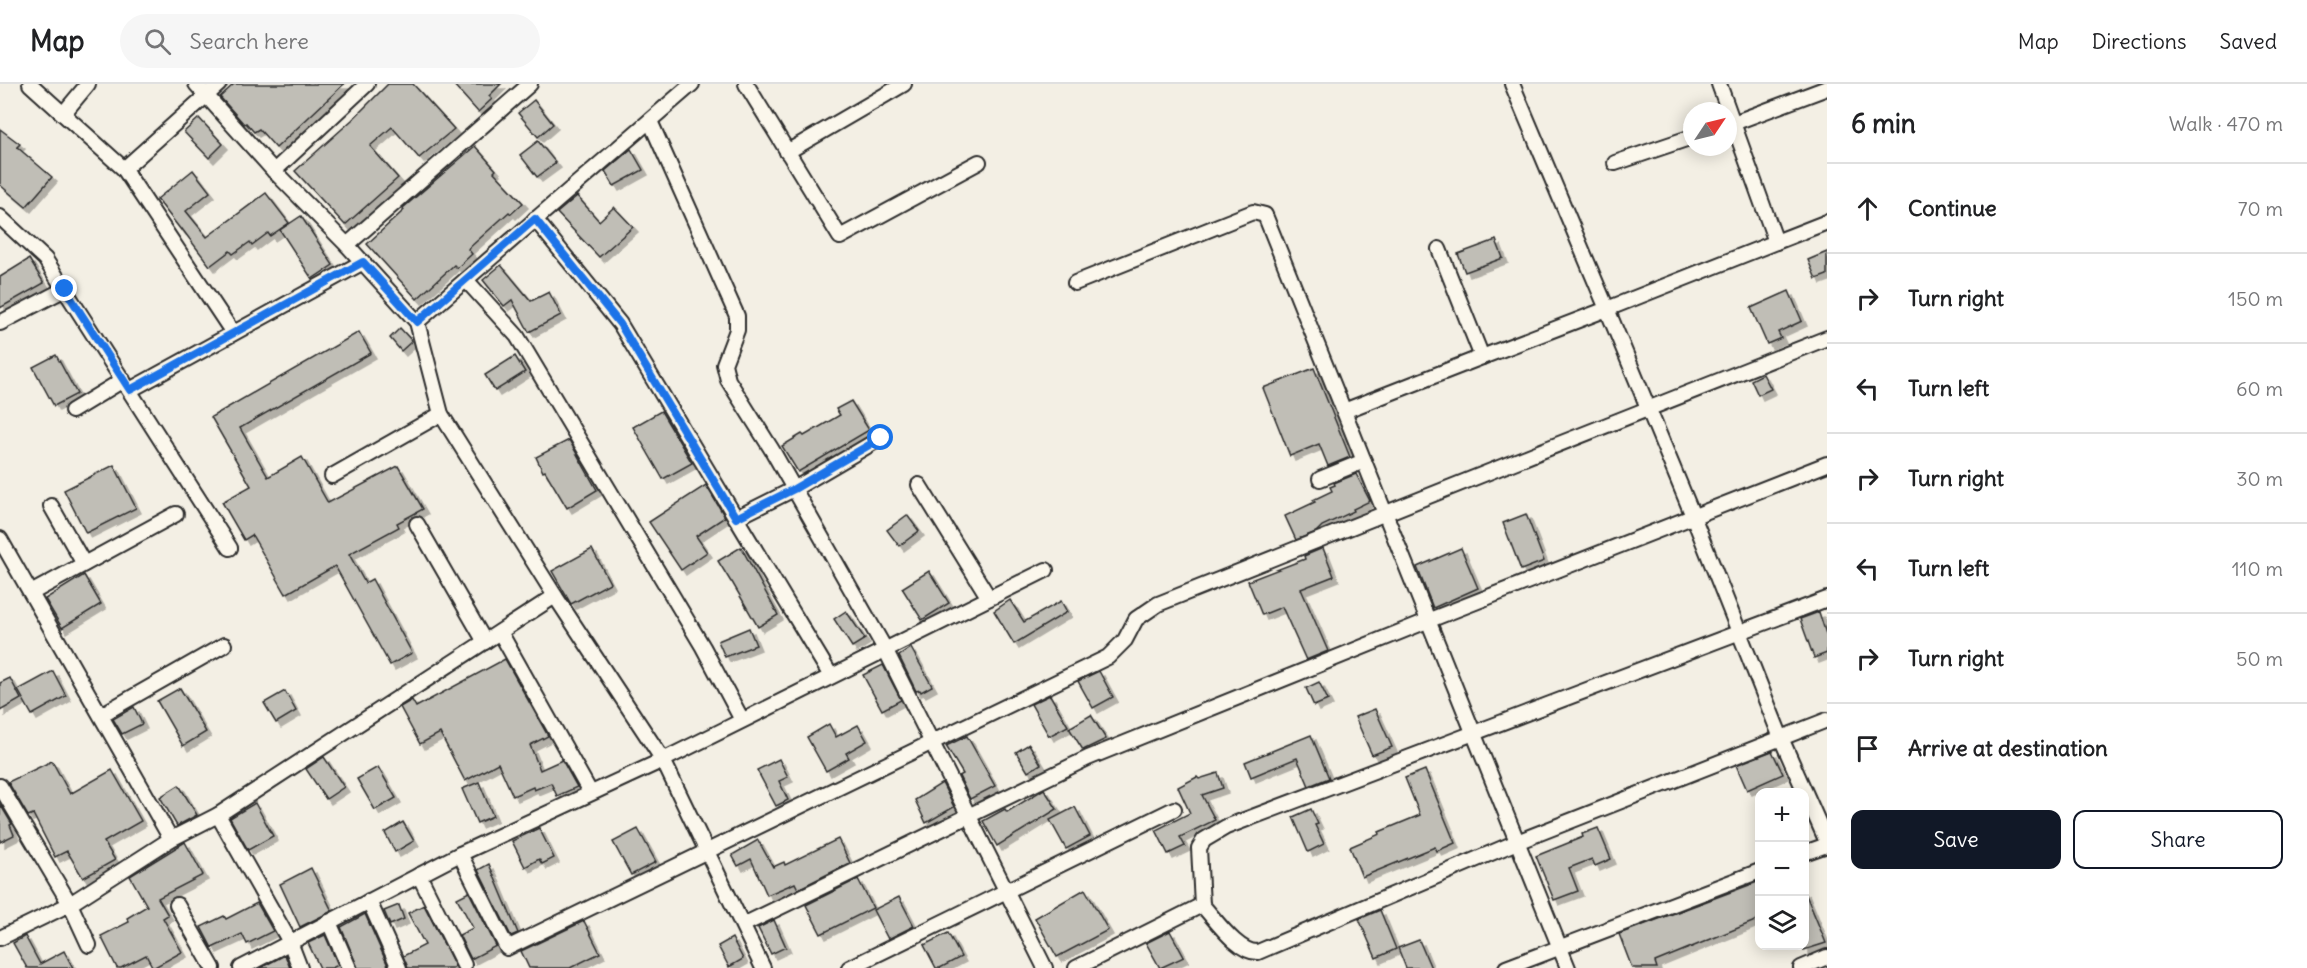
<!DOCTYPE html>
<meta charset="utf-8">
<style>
:root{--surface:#fff;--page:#f6f6f6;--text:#202124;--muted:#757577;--line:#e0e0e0;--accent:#111827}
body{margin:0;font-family:Delius,sans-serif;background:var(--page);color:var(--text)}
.controls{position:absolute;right:18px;bottom:18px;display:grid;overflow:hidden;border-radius:12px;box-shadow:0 3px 15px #0003}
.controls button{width:54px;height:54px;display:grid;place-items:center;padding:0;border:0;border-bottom:2px solid var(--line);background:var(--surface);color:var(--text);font:30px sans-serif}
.compass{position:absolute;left:1683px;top:18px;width:54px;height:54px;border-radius:50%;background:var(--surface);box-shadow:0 3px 15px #0003;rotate:55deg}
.stop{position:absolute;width:18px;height:18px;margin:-14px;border:4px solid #1a73e8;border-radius:50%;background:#fff}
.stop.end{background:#1a73e8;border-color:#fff;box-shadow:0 2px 6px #0008}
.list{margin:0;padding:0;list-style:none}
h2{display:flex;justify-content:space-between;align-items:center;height:78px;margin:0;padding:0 24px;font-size:26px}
h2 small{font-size:20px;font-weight:400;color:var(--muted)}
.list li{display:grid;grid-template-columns:39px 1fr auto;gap:18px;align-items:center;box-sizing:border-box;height:90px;padding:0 24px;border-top:2px solid var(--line)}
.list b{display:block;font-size:22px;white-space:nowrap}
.list em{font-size:20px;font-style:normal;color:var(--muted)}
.actions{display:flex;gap:12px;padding:18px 24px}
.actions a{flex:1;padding:14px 0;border:2px solid var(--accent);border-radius:12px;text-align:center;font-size:21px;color:var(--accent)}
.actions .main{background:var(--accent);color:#fff}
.icon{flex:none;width:33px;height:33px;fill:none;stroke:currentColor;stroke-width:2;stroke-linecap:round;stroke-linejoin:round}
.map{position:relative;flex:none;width:1827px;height:884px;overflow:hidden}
header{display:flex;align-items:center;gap:36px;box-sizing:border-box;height:84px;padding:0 30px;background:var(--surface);border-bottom:2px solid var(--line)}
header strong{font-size:28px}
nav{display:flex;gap:33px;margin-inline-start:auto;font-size:21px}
.search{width:420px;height:54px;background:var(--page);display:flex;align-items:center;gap:15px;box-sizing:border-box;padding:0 21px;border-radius:33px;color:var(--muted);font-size:22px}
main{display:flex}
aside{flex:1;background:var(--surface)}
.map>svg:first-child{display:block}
</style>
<header>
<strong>Map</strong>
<div class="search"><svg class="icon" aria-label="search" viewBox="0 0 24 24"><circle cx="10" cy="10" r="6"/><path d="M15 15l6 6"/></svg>Search here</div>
<nav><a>Map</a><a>Directions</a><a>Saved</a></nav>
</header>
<main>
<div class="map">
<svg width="1827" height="884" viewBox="0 0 1827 884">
<defs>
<filter id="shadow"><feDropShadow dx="5" dy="5" stdDeviation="0" flood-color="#0004"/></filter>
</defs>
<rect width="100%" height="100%" fill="#f3efe4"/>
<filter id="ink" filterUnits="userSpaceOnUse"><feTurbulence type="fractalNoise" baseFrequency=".0167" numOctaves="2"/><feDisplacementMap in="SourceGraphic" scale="12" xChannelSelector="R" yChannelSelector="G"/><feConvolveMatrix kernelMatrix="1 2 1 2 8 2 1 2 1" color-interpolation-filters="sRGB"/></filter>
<g filter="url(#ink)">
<g fill="#c0beb6" stroke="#2b2b2b" stroke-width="1.5" filter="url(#shadow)">
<polygon points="234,0 344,0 276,64 259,45 254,48 246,39 244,40 220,13"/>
<polygon points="388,0 413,0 454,45 419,74 392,43 370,62 398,94 345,141 295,87 352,36"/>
<polygon points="453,0 501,0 489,12 492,15 478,28"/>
<polygon points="534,16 553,40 538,53 518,29"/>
<polygon points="199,34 223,60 209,74 184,48"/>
<polygon points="0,45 20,60 17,63 52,93 26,123 0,101"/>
<polygon points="538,57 556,79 537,93 520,71"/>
<polygon points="475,62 496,86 494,88 523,119 511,130 509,128 468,165 472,170 457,184 454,181 417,215 367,160 404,126 403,124"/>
<polygon points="631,65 643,86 614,102 605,87"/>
<polygon points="193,86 210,108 186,127 207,153 266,109 289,139 270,152 268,149 252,161 250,158 233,170 230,167 210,182 182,145 181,146 157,115"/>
<polygon points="577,112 599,137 614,123 633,143 599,173 557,129"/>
<polygon points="301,132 333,181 312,195 280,146"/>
<polygon points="1496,156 1503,174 1465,188 1458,170"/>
<polygon points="1827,168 1827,191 1816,195 1808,176"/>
<polygon points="29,175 44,199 0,224 0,193"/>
<polygon points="501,181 531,217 549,208 561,231 529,248 512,216 504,222 483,196"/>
<polygon points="1789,207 1802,237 1778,248 1781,254 1767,260 1751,224"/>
<polygon points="400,244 412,257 401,267 390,254"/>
<polygon points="359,248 371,269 240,344 268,393 302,373 328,419 398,382 423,425 397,439 399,443 349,470 365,499 372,495 412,569 390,581 335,482 286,510 252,451 244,456 222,418 251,402 211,333"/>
<polygon points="56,271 77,310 54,322 33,283"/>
<polygon points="515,272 525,288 495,307 485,291"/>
<polygon points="1314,284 1350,373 1328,382 1319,360 1290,372 1263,304"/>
<polygon points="1763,290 1771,305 1758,311 1751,296"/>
<polygon points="851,317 869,346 798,388 782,362 802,350 804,352 840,331 836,325"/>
<polygon points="661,327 692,379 663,395 633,343"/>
<polygon points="569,356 597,406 567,424 545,387 543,388 536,373"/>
<polygon points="114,381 136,424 86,449 64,406"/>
<polygon points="1356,390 1370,417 1353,425 1354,427 1322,442 1316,448 1296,456 1285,432 1315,418 1313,416 1332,407 1330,403 1335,401 1334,399"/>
<polygon points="706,401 725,433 696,452 707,468 681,486 649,438"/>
<polygon points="1526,430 1544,477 1521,486 1503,439"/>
<polygon points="907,431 919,447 899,462 887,446"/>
<polygon points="741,463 778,531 758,543 732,498 731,498 718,477"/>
<polygon points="1323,464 1334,492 1301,505 1328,567 1306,576 1282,523 1262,531 1248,497 1305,475 1304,472"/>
<polygon points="1461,464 1478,504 1433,524 1417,483"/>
<polygon points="592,465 610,499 571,520 552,487"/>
<polygon points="929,487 949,519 922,536 902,504"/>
<polygon points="84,491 101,520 62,544 45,515"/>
<polygon points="1010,516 1024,538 1061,517 1067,528 1014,560 994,527"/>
<polygon points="846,527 865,555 852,563 834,535"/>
<polygon points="1819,528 1827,553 1827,569 1814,574 1800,535"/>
<polygon points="749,544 756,561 725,573 718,557"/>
<polygon points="911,564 932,602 921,608 920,606 916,607 899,572"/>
<polygon points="505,575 548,652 530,661 540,686 562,676 577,703 557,712 551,699 534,706 533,703 513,712 498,679 465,697 440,649 420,660 400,623 412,616 416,623"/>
<polygon points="883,581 901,616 882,626 863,591"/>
<polygon points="53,587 66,612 32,631 18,606"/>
<polygon points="1099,587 1113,613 1093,624 1078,597"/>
<polygon points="10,594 21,615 0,627 0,599"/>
<polygon points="1319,598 1328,616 1314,622 1306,604"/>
<polygon points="180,604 206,648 183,662 157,617"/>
<polygon points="285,607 296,627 276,639 264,619"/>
<polygon points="1050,611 1068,642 1049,652 1031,620"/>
<polygon points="134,623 142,640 122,650 113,635"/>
<polygon points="1375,625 1392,663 1372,671 1355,633"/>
<polygon points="1091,631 1106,655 1083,666 1069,644"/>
<polygon points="829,640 836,653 858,641 867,657 846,669 849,674 826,687 807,653"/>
<polygon points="1311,651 1329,694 1309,702 1297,674 1251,693 1245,678"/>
<polygon points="967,652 995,702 970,715 959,692 963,690 946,662"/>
<polygon points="1029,660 1041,680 1028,688 1016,668"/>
<polygon points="1772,667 1783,690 1747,706 1736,681"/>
<polygon points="324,673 344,703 326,715 306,685"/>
<polygon points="779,675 788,693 779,697 788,716 776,722 757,686"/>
<polygon points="52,677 70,710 112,686 141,737 104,758 115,776 83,794 67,767 55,773 33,730 28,732 8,698"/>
<polygon points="378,683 396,714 375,726 357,695"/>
<polygon points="1425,686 1455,759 1437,767 1435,763 1362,793 1350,763 1380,750 1379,748 1420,731 1405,694"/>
<polygon points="1218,689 1223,704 1202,711 1215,736 1180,753 1185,762 1168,770 1156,746 1190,729 1178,703 1197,693 1199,695"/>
<polygon points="479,698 493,732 477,739 462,705"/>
<polygon points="942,699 954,723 926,739 915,716"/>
<polygon points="179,701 197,731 177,742 160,713"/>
<polygon points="1044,705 1057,725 997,762 983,737 1005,725 1007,728"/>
<polygon points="255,719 273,752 248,766 230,734"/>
<polygon points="0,720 12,740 10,741 14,751 0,758"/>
<polygon points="1075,723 1090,752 1066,765 1050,736"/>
<polygon points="1311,725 1318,740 1315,741 1324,760 1308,768 1293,733"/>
<polygon points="403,738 414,757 395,768 385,749"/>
<polygon points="539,744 554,774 542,780 539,775 525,783 512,757"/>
<polygon points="1598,744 1611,775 1595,782 1592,775 1569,784 1578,807 1554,816 1536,772 1583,753 1582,750"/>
<polygon points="638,745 656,778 631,791 613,758"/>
<polygon points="838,755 850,779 798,805 795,799 767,811 751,775 738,782 732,771 758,756 773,783 784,778 785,781"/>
<polygon points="185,758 203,791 158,814 168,831 163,834 182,868 153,884 146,871 121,884 117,884 101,852 129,838 127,834 147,822 130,792"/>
<polygon points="489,780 518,849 511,852 478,786"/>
<polygon points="311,784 332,827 300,843 280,800"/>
<polygon points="858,795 873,824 821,850 806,821"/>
<polygon points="1760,797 1760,835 1655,878 1657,884 1632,884 1619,850"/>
<polygon points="1085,805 1108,846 1057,873 1035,834"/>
<polygon points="1804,806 1826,859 1804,866"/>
<polygon points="469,808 496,862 471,875 459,851 473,844 457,814"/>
<polygon points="899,813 914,842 888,855 873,826"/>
<polygon points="257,819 273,847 247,860 242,850 212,864 201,843 224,832 226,835"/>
<polygon points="399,821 404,835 390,841 384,827"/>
<polygon points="424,821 455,882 452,884 408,884 403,872 425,861 408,829"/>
<polygon points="1380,826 1396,865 1376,874 1359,835"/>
<polygon points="365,830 389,884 358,884 341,843"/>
<polygon points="774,836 786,863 771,870 758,844"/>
<polygon points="584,837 600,869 570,884 529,884 521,867"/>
<polygon points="1170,847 1184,873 1160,884 1146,859"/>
<polygon points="948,849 961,873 940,884 936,884 924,861"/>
<polygon points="325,851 338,881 332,884 320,884 308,859"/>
<polygon points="25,852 40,880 64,867 73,884 27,884 13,859"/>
<polygon points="732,854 743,875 729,883 718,862"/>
<polygon points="1419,856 1431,884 1406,884 1398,864"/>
<polygon points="285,871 290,884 260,884"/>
</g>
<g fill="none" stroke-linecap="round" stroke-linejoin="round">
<g stroke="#2b2b2b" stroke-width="18">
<g id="street">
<polyline points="30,0 124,85 233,249"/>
<polyline points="196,0 274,87 347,161 417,238 441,330 555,512 663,676 763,884"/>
<polyline points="746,0 840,153 979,78"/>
<polyline points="1719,0 1776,158 1607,225 1693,432 1781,654 1827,758"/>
<polyline points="63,30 88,0"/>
<polyline points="650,37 737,232 737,246 724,280 728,296 772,366 885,565 1045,884"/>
<polyline points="1728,41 1827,4"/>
<polyline points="787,68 904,0"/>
<polyline points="1615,79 1692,53"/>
<polyline points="124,85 219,0"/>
<polyline points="274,87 367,0"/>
<polyline points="0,133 45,175 230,464"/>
<polyline points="535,135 620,240 736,434 794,405 881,354"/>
<polyline points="1776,158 1827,138"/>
<polyline points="347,161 530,0"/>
<polyline points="1439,165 1482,273 1607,225 1512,0"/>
<polyline points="466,196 517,252 703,563 742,636"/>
<polyline points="1075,199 1253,128 1265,131 1568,884"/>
<polyline points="417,238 692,0"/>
<polyline points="0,239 65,205"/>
<polyline points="130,306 363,178"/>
<polyline points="72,327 123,296"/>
<polyline points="1344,327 1482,273"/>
<polyline points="332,392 441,330"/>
<polyline points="1320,395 1364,377"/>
<polyline points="919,401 989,514"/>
<polyline points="51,422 84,480"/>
<polyline points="736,434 831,592"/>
<polyline points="417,440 485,558"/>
<polyline points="0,455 171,755"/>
<polyline points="31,509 176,430"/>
<polyline points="500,548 590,708"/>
<polyline points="101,631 224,561"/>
<polyline points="0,702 70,820 89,861"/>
<polyline points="218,731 290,858 300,884"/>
<polyline points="1804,769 1827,761"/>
<path d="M460,770L507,864L1108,573L1125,556L1136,535L1158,520C1382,432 1603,341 1827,254"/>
<polyline points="419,791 464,881"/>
<polyline points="369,817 399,884"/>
<polyline points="177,821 213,884"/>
<polyline points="1202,821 1199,764 1204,756 1226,743 1827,515"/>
<polyline points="329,838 349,884"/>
<polyline points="743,841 1088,674 1427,537 1827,380"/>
<polyline points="0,854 70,820 171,755 218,731 555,512"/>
<polyline points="241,884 460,770 663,676 1046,486"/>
<polyline points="849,884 1174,725"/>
<path d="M1076,884L1202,821C1216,836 1238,869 1258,868L1517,758L1827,636"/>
<polyline points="1506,884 1760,787"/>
<polyline points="1801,884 1827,873"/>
</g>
</g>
<use href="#street" stroke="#fbf7ec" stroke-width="14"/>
</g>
</g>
<g fill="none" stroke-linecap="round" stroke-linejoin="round" filter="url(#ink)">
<polyline stroke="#1a73e8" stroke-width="8" points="65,205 130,306 363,178 417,238 535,135 620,240 736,434 794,405 881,354"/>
</g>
</svg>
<div class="controls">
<button>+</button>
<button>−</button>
<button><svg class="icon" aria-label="layers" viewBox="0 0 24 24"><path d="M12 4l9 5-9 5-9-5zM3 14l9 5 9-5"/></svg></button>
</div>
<svg class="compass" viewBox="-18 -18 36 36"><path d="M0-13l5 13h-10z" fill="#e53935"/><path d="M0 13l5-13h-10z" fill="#757577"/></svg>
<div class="stop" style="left:881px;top:354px"></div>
<div class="stop end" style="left:65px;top:205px"></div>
</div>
<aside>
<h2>6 min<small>Walk · 470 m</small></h2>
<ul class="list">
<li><svg class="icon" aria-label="ahead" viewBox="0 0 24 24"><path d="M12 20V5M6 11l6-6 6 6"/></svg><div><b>Continue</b></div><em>70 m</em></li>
<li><svg class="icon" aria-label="right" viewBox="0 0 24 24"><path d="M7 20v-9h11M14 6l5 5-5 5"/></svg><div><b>Turn right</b></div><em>150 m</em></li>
<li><svg class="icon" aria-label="left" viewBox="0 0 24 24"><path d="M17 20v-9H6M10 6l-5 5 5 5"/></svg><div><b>Turn left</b></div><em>60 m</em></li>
<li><svg class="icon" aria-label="right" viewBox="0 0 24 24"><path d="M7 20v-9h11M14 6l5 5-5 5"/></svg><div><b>Turn right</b></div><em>30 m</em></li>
<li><svg class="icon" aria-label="left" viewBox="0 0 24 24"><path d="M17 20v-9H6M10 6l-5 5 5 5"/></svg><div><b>Turn left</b></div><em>110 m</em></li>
<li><svg class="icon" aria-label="right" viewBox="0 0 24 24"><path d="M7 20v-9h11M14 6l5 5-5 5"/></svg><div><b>Turn right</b></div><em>50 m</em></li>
<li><svg class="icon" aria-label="arrive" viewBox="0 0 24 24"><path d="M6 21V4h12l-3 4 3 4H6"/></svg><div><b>Arrive at destination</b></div></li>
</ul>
<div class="actions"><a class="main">Save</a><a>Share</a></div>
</aside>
</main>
